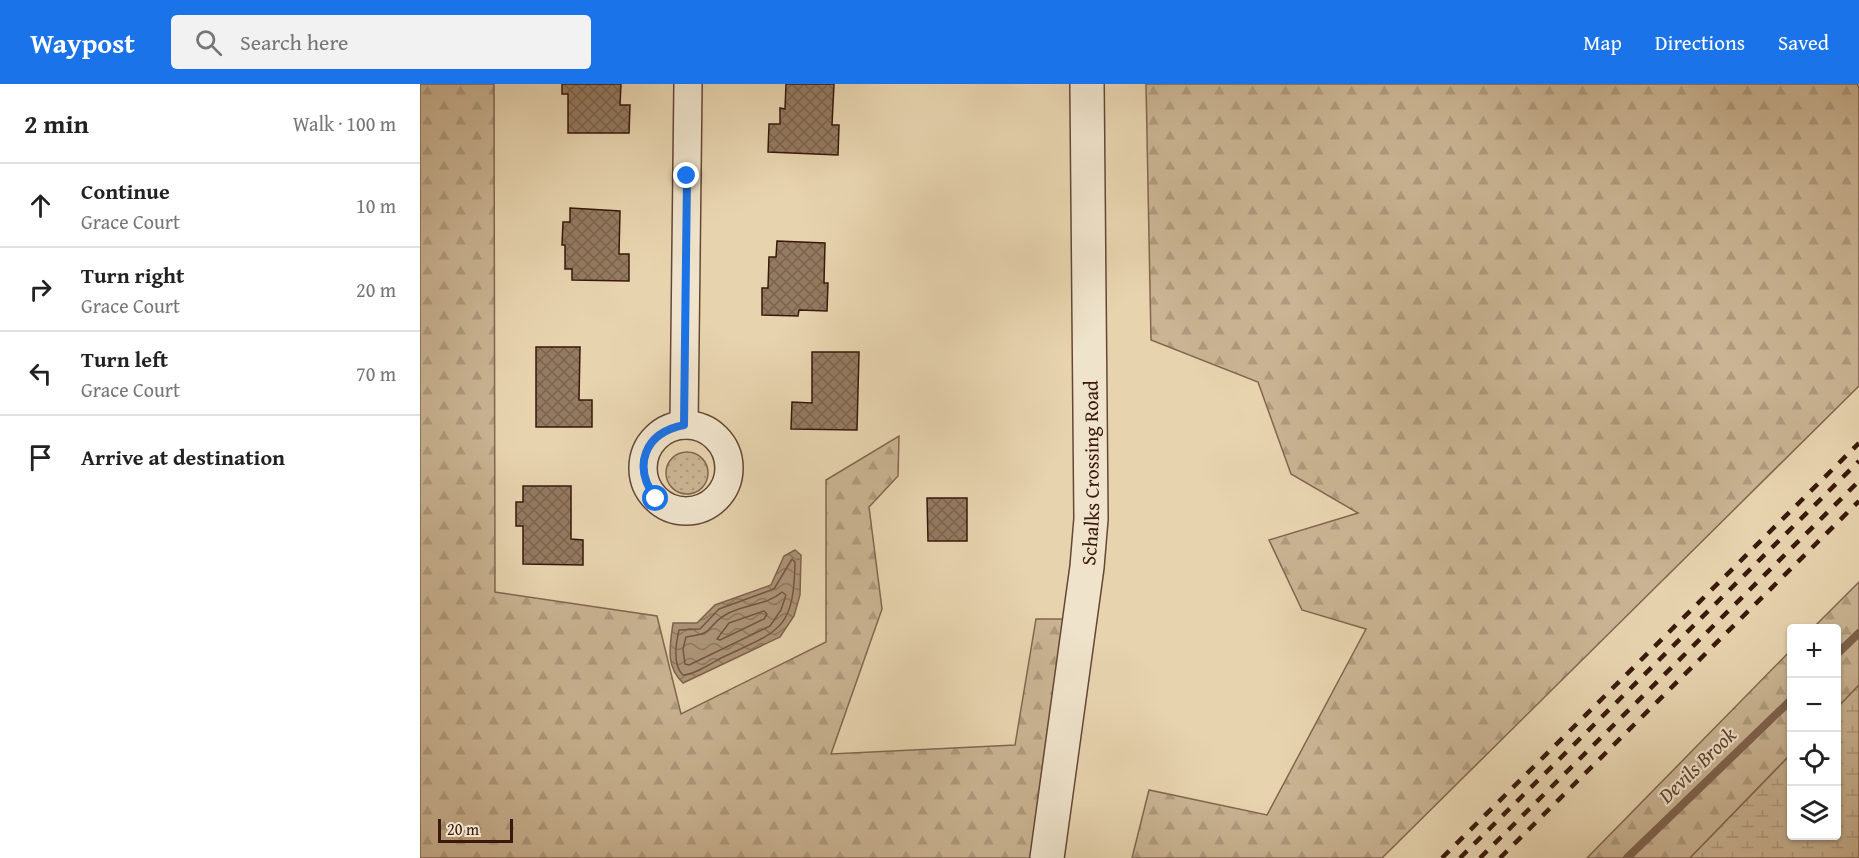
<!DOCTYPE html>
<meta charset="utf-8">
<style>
:root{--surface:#fff;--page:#f2f2f2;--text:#222;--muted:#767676;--line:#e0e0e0;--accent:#1a73e8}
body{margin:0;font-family:"Gentium Book Plus",serif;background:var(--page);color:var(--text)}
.controls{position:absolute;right:18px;bottom:18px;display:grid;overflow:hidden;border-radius:6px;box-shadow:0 2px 4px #0004}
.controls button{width:54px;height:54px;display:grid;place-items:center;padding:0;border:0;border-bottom:2px solid var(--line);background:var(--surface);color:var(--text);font:30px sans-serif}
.scale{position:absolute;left:18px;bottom:15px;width:75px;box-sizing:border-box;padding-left:6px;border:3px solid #3a180b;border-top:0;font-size:16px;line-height:21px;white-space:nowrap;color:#3a180b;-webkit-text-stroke:4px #efe3cb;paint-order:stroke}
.stop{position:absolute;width:18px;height:18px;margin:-14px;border:4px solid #1a73e8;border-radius:50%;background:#fff}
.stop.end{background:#1a73e8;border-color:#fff;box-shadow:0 2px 6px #0008}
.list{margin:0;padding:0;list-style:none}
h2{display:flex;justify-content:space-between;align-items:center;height:78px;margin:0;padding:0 24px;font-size:26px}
h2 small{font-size:20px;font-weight:400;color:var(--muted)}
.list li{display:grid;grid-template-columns:39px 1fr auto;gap:18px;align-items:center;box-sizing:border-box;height:84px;padding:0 24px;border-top:2px solid var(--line)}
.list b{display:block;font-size:22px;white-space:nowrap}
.list p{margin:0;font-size:20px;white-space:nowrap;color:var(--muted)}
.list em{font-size:20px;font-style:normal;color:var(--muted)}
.icon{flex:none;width:33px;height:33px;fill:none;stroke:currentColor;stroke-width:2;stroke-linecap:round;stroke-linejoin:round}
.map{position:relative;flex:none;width:1439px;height:774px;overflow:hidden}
header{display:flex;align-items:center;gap:36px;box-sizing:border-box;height:84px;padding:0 30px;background:var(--accent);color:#fff}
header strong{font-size:28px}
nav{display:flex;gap:33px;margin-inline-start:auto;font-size:21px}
.search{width:420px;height:54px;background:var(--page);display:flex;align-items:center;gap:15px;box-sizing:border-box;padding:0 21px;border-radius:6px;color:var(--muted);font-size:22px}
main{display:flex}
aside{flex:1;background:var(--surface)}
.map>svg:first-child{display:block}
</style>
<header>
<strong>Waypost</strong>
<div class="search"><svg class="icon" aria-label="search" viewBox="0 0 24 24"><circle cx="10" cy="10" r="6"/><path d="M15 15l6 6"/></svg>Search here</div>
<nav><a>Map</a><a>Directions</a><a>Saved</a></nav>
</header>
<main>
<aside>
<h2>2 min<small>Walk · 100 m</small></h2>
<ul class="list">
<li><svg class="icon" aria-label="ahead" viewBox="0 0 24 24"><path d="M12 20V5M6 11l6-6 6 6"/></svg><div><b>Continue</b><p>Grace Court</p></div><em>10 m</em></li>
<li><svg class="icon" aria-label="right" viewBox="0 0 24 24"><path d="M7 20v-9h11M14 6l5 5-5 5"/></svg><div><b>Turn right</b><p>Grace Court</p></div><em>20 m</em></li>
<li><svg class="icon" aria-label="left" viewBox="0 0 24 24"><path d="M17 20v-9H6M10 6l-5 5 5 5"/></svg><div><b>Turn left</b><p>Grace Court</p></div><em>70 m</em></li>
<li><svg class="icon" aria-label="arrive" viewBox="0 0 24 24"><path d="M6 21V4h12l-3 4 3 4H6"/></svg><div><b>Arrive at destination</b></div></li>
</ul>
</aside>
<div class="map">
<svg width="1439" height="774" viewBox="0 0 1439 774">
<defs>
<pattern id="green-dots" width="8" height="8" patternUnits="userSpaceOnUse" patternTransform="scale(1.5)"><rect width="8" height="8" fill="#cab493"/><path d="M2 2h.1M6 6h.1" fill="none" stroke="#ae9a7d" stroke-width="1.8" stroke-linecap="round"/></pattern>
<pattern id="forest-firs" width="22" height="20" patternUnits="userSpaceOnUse" patternTransform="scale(1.5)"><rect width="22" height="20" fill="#cab493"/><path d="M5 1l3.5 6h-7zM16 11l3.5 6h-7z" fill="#ae9a7d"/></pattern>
<pattern id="wetland-marsh" width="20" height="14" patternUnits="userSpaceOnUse" patternTransform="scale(1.5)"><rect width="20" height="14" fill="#cab493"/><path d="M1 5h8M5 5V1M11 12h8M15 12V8" fill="none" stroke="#ae9a7d"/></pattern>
<pattern id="water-waves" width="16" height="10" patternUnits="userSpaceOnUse" patternTransform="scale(1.5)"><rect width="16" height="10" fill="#ac9477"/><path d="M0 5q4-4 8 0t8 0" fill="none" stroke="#8d7860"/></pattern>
<pattern id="building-cross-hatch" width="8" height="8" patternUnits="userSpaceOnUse" patternTransform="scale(1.5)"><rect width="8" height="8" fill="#947a60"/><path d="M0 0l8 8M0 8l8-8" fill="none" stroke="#7a634d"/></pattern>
</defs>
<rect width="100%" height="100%" fill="#e7d4af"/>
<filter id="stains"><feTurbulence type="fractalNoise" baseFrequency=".00333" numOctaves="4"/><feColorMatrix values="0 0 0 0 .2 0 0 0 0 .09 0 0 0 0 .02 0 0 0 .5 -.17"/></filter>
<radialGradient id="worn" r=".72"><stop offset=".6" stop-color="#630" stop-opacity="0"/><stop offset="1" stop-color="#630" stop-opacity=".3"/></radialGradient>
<circle fill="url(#green-dots)" stroke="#82664f" stroke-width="1.5" cx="267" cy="389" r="21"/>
<g fill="url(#forest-firs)" stroke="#82664f" stroke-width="1.5">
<polygon points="0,0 74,0 75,508 237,532 261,630 406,558 406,396 479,352 478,392 449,423 462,525 411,670 595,661 616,535 648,535 610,774 0,774"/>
<polygon points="726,0 1437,0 1439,4 1439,302 962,774 712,774 729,706 847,731 946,545 882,526 849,456 938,429 871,390 838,298 731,256"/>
<polygon points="1439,498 1439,601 1417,624 1416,544 1393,544"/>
<polygon points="1371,566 1371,670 1270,774 1167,774"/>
</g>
<polygon fill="url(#wetland-marsh)" stroke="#82664f" stroke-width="1.5" points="1439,601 1439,774 1270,774 1371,670 1372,752 1416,752 1417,624"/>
<path fill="url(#water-waves)" stroke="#7e624c" stroke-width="1.5" d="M375,466L381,471L380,511L374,532L360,553L263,599C245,582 250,562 253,539H277L295,521L351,501L364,472Z"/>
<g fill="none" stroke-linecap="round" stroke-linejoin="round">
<g stroke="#735641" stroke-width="1.5">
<path d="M372,475L375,478C374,548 358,547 301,574C290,580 274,591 263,591C252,581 256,559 259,546L280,545L299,525L354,505Z"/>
<path d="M362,508L366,511L361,526L350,542L269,581L265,580L263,565L266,553C297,549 284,544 305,531C323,520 346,522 362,508Z"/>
<polygon points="344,527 347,530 344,535 300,556 297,555 309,539"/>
</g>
<g stroke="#7e624c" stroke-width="8">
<polyline points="1416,571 1439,549"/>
<polyline points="1207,774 1372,615"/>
</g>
</g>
<g fill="url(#building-cross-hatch)" stroke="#3a180b" stroke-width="1.5">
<polygon points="142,0 201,0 200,21 210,21 209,49 148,49 148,10 142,10"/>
<polygon points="366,0 414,0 412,41 419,41 418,71 348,68 349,40 360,40 360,24 365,25"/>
<polygon points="150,124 200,127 199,170 209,170 209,197 152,196 152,185 145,185 145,161 142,161 143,138 150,138"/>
<polygon points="357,157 405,159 404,199 408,199 407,227 379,226 378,232 342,231 342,204 348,204 349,173 356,173"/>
<polygon points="116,263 160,263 159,316 172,316 172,343 116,343"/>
<polygon points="392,268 439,268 437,346 371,345 372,318 392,319"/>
<polygon points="103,402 151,402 151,455 163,456 163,481 103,480 103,442 96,442 96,418 103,418"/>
<polygon points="507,414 547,414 547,457 508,457"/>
</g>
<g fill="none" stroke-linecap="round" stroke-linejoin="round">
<g stroke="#654734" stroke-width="30">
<g id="minor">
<circle cx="266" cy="384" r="43"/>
<polyline points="264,341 268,0"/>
</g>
</g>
<g stroke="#654734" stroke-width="36">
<g id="tertiary">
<path id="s1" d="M627,774L667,483L671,435L667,0"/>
</g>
</g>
<use href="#minor" stroke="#efe3cb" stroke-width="27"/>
<use href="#tertiary" stroke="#efe3cb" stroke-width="33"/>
<g stroke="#3a180b" stroke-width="4.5" stroke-dasharray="10 10" stroke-linecap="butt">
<polyline points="1022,774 1439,359"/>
<polyline points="1040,774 1439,377"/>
<polyline points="1060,774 1439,397"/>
<polyline points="1080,774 1439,417"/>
</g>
</g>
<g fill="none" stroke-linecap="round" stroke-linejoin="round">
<path stroke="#1a73e8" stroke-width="8" d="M236,415C212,382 224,349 264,341L267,92"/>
</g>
<g text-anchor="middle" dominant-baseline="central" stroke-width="4.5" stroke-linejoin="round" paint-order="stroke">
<g font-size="20" fill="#3a180b" stroke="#efe3cb">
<text stroke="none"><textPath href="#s1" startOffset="388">Schalks Crossing Road</textPath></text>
</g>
<g font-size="21" font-style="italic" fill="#624331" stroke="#efe3cb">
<text transform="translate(1277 681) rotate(-44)">Devils Brook</text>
</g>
</g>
<rect width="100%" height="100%" filter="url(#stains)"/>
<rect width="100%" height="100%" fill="url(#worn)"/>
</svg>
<div class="controls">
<button>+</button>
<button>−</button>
<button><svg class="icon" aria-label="locate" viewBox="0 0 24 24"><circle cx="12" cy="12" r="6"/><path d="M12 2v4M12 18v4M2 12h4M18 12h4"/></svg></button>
<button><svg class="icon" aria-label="layers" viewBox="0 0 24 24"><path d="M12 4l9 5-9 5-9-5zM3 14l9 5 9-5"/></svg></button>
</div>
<div class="scale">20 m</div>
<div class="stop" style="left:236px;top:415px"></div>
<div class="stop end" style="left:267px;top:92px"></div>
</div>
</main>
